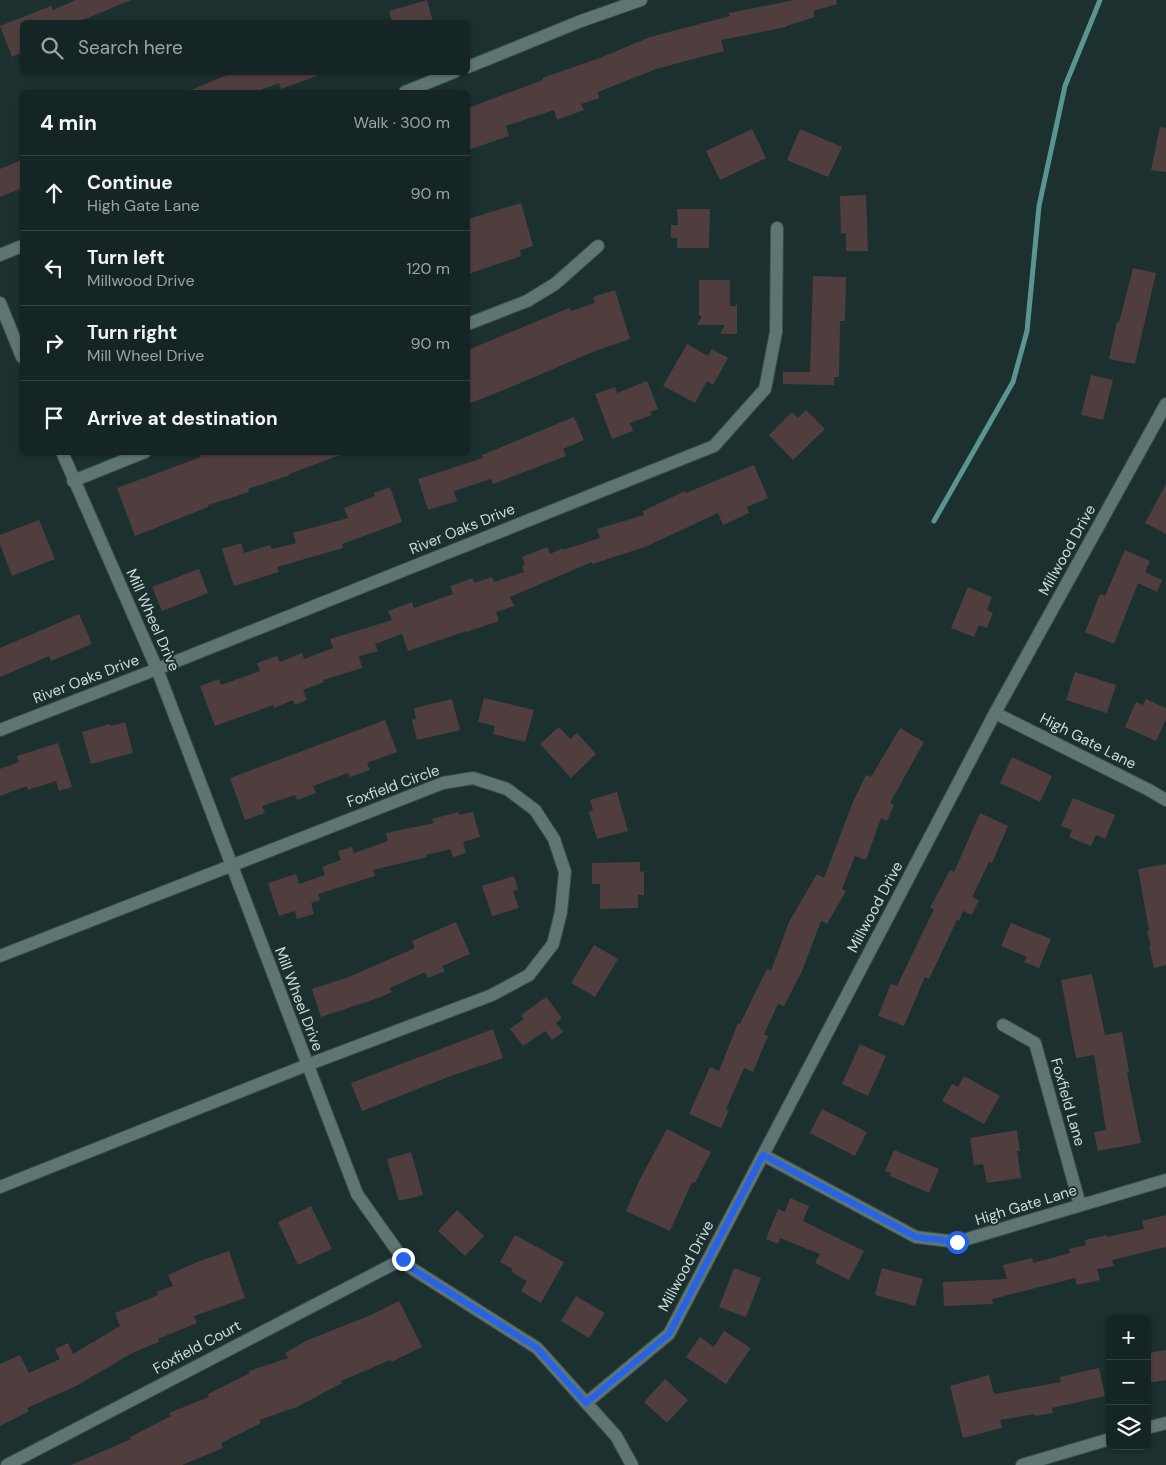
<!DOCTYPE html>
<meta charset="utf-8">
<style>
:root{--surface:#152424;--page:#223031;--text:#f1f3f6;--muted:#9da4a6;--line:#344141}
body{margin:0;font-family:"DM Sans",sans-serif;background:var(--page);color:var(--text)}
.controls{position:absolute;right:15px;bottom:15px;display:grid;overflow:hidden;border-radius:8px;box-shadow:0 1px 4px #0004}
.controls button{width:45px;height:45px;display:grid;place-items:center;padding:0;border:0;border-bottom:1px solid var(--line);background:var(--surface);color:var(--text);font:25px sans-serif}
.stop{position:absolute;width:15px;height:15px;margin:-11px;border:4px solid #2563eb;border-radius:50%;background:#fff}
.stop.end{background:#2563eb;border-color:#fff;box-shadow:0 1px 5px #0008}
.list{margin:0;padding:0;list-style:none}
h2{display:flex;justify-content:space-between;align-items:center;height:65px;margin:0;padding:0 20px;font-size:21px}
h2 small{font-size:16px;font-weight:400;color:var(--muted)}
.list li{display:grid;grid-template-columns:32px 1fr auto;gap:15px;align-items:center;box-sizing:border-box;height:75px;padding:0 20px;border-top:1px solid var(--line)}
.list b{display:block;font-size:19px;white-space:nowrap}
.list p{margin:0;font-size:16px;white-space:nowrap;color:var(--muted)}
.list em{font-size:16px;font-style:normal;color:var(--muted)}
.icon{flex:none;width:28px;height:28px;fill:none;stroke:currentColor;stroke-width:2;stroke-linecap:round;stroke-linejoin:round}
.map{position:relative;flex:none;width:1166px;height:1465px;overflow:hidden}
.search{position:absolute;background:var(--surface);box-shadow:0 1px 4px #0004;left:20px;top:20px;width:450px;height:55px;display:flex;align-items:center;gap:12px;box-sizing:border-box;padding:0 18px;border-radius:8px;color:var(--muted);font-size:19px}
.panel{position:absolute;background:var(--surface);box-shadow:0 1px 4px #0004;left:20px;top:90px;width:450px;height:365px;border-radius:8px}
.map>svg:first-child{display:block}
</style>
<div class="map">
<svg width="1166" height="1465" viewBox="0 0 1166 1465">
<rect width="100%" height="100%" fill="#1c3030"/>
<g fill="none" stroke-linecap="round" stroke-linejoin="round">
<polyline stroke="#5b9592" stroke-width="5" points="934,521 1013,382 1027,331 1039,206 1065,86 1100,0"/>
</g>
<g fill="#503e3e">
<polygon points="76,0 131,0 78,22 22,22 22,52 12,57 0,26 51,6 53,10"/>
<polygon points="427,0 433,22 392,22 389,11"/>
<polygon points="795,0 836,0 837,4 813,11 815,17 786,26 786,27 721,40 724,51 656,69 598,92 599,98 581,104 584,110 557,120 554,110 506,126 509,136 468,150 468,108 543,80 542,78 600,58 650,37 730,16 729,13"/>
<polygon points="234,72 322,72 322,74 281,89 279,83 255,92 186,92"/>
<polygon points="1160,127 1166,128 1166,172 1151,170"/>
<polygon points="752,129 766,158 720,180 706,151"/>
<polygon points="800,129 842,147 828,177 787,160"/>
<polygon points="22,160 22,188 0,197 0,169"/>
<polygon points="866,195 868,251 846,251 846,233 841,234 840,196"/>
<polygon points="521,203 533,246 520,250 521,256 468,274 468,219"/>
<polygon points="677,209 710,209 709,248 677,248 677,238 671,238 671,225 678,225"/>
<polygon points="1133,268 1156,273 1135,364 1109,359 1117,322 1119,323"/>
<polygon points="813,276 846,277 845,321 840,321 839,377 834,377 834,385 783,384 783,372 810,372"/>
<polygon points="699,280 730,280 730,306 736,306 737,303 737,334 720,334 725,325 697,325 702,316 699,316"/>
<polygon points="615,290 630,339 595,351 511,387 468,404 468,350 569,308 571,311 595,303 593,297"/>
<polygon points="687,344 708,356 712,349 728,358 713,385 707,381 695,403 663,386"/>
<polygon points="1091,375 1113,380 1103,420 1081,415"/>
<polygon points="647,381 658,409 650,412 652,415 630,423 633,431 612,439 595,394 615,387 617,393"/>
<polygon points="806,410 825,429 793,460 769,435 792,412 798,418"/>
<polygon points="574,417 584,440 563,449 566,456 493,484 491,479 454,491 457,501 428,510 418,479 483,458 482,455"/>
<polygon points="208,452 343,452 343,454 289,474 290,475 248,489 249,492 208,505 208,507 135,536 117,488 201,457 200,455"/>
<polygon points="754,465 768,498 747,507 749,513 723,525 718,513 645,547 592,564 592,562 510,597 514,606 496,612 499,621 466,632 466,631 408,651 402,634 375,644 378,651 359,656 362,668 323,680 324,682 303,690 307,700 295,705 293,700 274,708 273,705 215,726 200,686 219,679 221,685 260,671 257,663 277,656 280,662 302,653 304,659 333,648 330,639 392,620 388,611 412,602 414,608 453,594 450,586 473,578 474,583 492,577 494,582 524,572 522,566 525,565 522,557 547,547 550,554 563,548 563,550 600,538 597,529 644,515 643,511 685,491 686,493"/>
<polygon points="1166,484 1166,534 1145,523"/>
<polygon points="390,487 402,522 342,544 343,548 277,567 279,572 234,586 222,549 241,543 244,553 270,545 272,549 296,543 293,533 348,518 344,508 375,496 374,493"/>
<polygon points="39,520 55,559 12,576 0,544 0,535"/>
<polygon points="1125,550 1150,561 1145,572 1162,580 1157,592 1138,583 1114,644 1085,632 1100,594 1105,596"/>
<polygon points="199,569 208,593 162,611 152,587"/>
<polygon points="968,587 992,597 987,610 993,613 987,628 979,625 974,637 951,628"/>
<polygon points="79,614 92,644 51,661 49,656 0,677 0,648"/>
<polygon points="1075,672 1116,685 1107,713 1066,700"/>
<polygon points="484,698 534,710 525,742 493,734 495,726 478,722"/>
<polygon points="452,699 460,730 417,740 412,720 416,719 414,708"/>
<polygon points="1146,699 1166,708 1166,719 1156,741 1125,727 1136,702 1143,705"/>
<polygon points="385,720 397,752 367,763 370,770 350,777 348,773 313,786 316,793 297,800 295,795 262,806 265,813 245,820 230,778"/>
<polygon points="125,722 133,753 91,764 82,732 110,724 111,726"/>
<polygon points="559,727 570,739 577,733 596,754 571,778 540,744"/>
<polygon points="900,728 924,742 890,803 894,805 887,821 881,818 866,860 855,856 842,889 846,891 827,924 821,921 802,971 784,1006 778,1004 764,1034 768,1036 753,1072 744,1068 726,1109 729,1110 721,1128 689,1114 710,1067 719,1071 738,1023 740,1024 767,969 771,971 789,922 817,874 824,878 853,802 866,775 871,777"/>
<polygon points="58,743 72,787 59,791 56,781 28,790 27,786 0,796 0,769 19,762 17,756"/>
<polygon points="1012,757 1052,776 1040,802 1000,783"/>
<polygon points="617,792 628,831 597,839 589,812 593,810 590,800"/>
<polygon points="1073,798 1115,815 1105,839 1096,835 1091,846 1069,837 1072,830 1061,826"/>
<polygon points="458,812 459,815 473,812 480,837 463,842 466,853 453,857 450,849 426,855 427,857 373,870 375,876 318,894 320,900 311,903 314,914 297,919 295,911 279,916 268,883 296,874 299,884 325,875 322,867 341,860 338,851 352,847 354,853 388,841 386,833 434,823 432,819"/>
<polygon points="980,813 1008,826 992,863 989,862 972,897 979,900 972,915 963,911 959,921 957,920 929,979 925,977 904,1026 878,1016 891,984 897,986 934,909 930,908 950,870 954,872"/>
<polygon points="640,862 640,872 644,871 644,895 638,895 638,908 600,909 600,884 592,884 592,863"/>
<polygon points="1166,864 1166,965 1154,968 1149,946 1151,946 1147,931 1149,930 1138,869"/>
<polygon points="514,876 518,889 513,891 519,908 492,916 482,886"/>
<polygon points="456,922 470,954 442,966 445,971 428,978 425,972 390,988 392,992 378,998 321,1017 312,989 349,977 415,948 412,941"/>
<polygon points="1011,923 1051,939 1039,968 1024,962 1027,957 1001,946"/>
<polygon points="594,945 618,959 595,997 571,983"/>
<polygon points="1092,974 1105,1035 1122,1032 1129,1072 1127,1073 1141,1143 1098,1151 1094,1132 1106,1130 1094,1055 1076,1058 1061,980"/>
<polygon points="546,997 562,1018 556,1023 563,1032 552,1040 545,1031 523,1046 510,1029 524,1019 521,1015"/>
<polygon points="493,1029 503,1058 448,1077 362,1111 351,1083"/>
<polygon points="860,1044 886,1056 868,1096 842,1084"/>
<polygon points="964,1076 1000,1096 984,1124 942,1101 952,1084 958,1087"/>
<polygon points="822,1109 867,1132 855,1156 810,1133"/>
<polygon points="667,1129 711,1152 695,1183 692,1182 670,1231 626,1211 640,1179"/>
<polygon points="1017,1130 1020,1151 1017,1151 1021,1178 987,1183 983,1164 974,1165 970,1138"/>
<polygon points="894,1150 939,1169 929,1193 890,1176 891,1173 885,1171"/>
<polygon points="411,1152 423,1195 399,1201 387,1159"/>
<polygon points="790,1198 809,1206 803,1221 864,1251 849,1280 815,1263 820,1254 780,1238 778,1244 766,1239 778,1209 785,1212"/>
<polygon points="311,1206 332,1249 298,1265 278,1222"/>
<polygon points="457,1210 484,1236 465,1256 438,1231"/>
<polygon points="1166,1215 1166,1247 1112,1260 1114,1266 1097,1269 1100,1280 1077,1285 1075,1278 992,1299 993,1304 944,1306 943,1282 1007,1279 1003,1265 1032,1258 1033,1263 1070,1253 1069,1249 1086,1245 1085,1240 1107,1235 1107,1237 1144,1229 1142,1221"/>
<polygon points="515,1235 564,1262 541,1303 521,1291 527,1281 511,1272 513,1269 500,1262"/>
<polygon points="229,1251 245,1298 194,1316 197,1323 158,1339 159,1342 134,1352 76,1386 27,1408 29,1411 0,1426 0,1364 20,1355 29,1373 60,1359 55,1349 68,1343 73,1354 120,1326 115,1313 158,1295 157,1292 173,1286 168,1275 197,1262"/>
<polygon points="734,1268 761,1278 746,1317 719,1307"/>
<polygon points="882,1268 923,1279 915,1306 875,1295"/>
<polygon points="576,1296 605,1313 589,1338 561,1321"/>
<polygon points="399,1301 422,1347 391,1362 390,1360 341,1381 342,1383 297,1407 259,1420 261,1423 221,1443 223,1448 182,1465 71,1465 131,1439 130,1437 171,1416 169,1413 209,1397 208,1394 250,1373 249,1371 288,1358 285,1353 308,1340 371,1315"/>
<polygon points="724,1331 751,1348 726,1384 686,1357 700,1337 714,1347"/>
<polygon points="1166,1350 1166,1380 1147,1383 1147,1353"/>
<polygon points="1099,1368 1105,1396 1052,1408 1053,1413 1036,1416 1035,1414 1000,1420 1002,1428 963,1438 950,1386 989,1375 994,1394 1061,1382 1060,1377"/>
<polygon points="665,1379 688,1400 667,1423 644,1402"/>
</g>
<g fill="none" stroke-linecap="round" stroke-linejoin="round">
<g stroke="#3a4b4b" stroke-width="14">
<g id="minor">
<polyline points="468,67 581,21 641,0"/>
<polyline points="405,92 454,72"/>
<polyline points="0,255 22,246"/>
<polyline points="0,303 22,357"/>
<polyline points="468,324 527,301 555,284 598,246"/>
<polyline points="62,452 157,669 357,1194 408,1266 537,1348 616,1436 632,1465"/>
<polyline points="73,481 145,452"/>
<polyline points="995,713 1149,790 1166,800"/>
<polyline points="0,730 157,669 714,446 765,389 776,332 777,228"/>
<polyline points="0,956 443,783 473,778 507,789 535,810 554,839 565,872 561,912 553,944 529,975 492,995 307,1065 0,1187"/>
<polyline points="1003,1025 1035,1043 1080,1205"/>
<polyline points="763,1155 916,1237 957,1242 1166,1180"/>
<polyline points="586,1403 669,1334 995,713 1166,404"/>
<polyline points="1147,1428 1166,1423"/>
<polyline points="7,1465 403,1259"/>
<polyline points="1022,1465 1110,1439"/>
</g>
</g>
<use href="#minor" stroke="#5f7574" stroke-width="12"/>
</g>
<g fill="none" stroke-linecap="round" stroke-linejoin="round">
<polyline stroke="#2563eb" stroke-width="6" points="403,1259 408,1266 537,1348 586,1403 669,1334 763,1155 916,1237 957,1242"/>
</g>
<g text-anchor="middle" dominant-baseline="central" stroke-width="4" stroke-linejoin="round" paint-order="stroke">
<g font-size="15" fill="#d0dcdb" stroke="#1c3030">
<text transform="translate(462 529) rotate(-22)">River Oaks Drive</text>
<text transform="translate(1067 550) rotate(-61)">Millwood Drive</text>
<text transform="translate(153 620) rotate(66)">Mill Wheel Drive</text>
<text transform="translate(86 679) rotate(-21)">River Oaks Drive</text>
<text transform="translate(1088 741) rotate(27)">High Gate Lane</text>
<text transform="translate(393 786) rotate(-20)">Foxfield Circle</text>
<text transform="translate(875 907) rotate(-62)">Millwood Drive</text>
<text transform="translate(299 999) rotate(69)">Mill Wheel Drive</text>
<text transform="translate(1068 1102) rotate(74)">Foxfield Lane</text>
<text transform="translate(1026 1205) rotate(-17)">High Gate Lane</text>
<text transform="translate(686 1266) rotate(-62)">Millwood Drive</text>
<text transform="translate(197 1347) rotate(-28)">Foxfield Court</text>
</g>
</g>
</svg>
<div class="controls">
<button>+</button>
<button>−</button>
<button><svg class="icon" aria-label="layers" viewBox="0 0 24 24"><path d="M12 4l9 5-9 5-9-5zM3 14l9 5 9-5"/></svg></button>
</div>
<div class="stop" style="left:957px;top:1242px"></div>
<div class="stop end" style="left:403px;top:1259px"></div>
<div class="search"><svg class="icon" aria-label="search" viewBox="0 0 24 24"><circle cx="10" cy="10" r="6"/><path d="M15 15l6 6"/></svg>Search here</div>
<section class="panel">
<h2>4 min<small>Walk · 300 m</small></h2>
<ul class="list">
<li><svg class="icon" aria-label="ahead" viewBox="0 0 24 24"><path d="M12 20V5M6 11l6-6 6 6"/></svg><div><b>Continue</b><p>High Gate Lane</p></div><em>90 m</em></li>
<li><svg class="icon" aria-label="left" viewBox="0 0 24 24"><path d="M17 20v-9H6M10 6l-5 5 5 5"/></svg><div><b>Turn left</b><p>Millwood Drive</p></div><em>120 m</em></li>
<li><svg class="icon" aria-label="right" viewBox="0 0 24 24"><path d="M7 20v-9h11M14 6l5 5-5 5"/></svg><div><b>Turn right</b><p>Mill Wheel Drive</p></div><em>90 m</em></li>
<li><svg class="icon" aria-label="arrive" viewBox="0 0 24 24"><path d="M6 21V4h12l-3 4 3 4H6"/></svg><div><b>Arrive at destination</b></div></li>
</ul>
</section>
</div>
